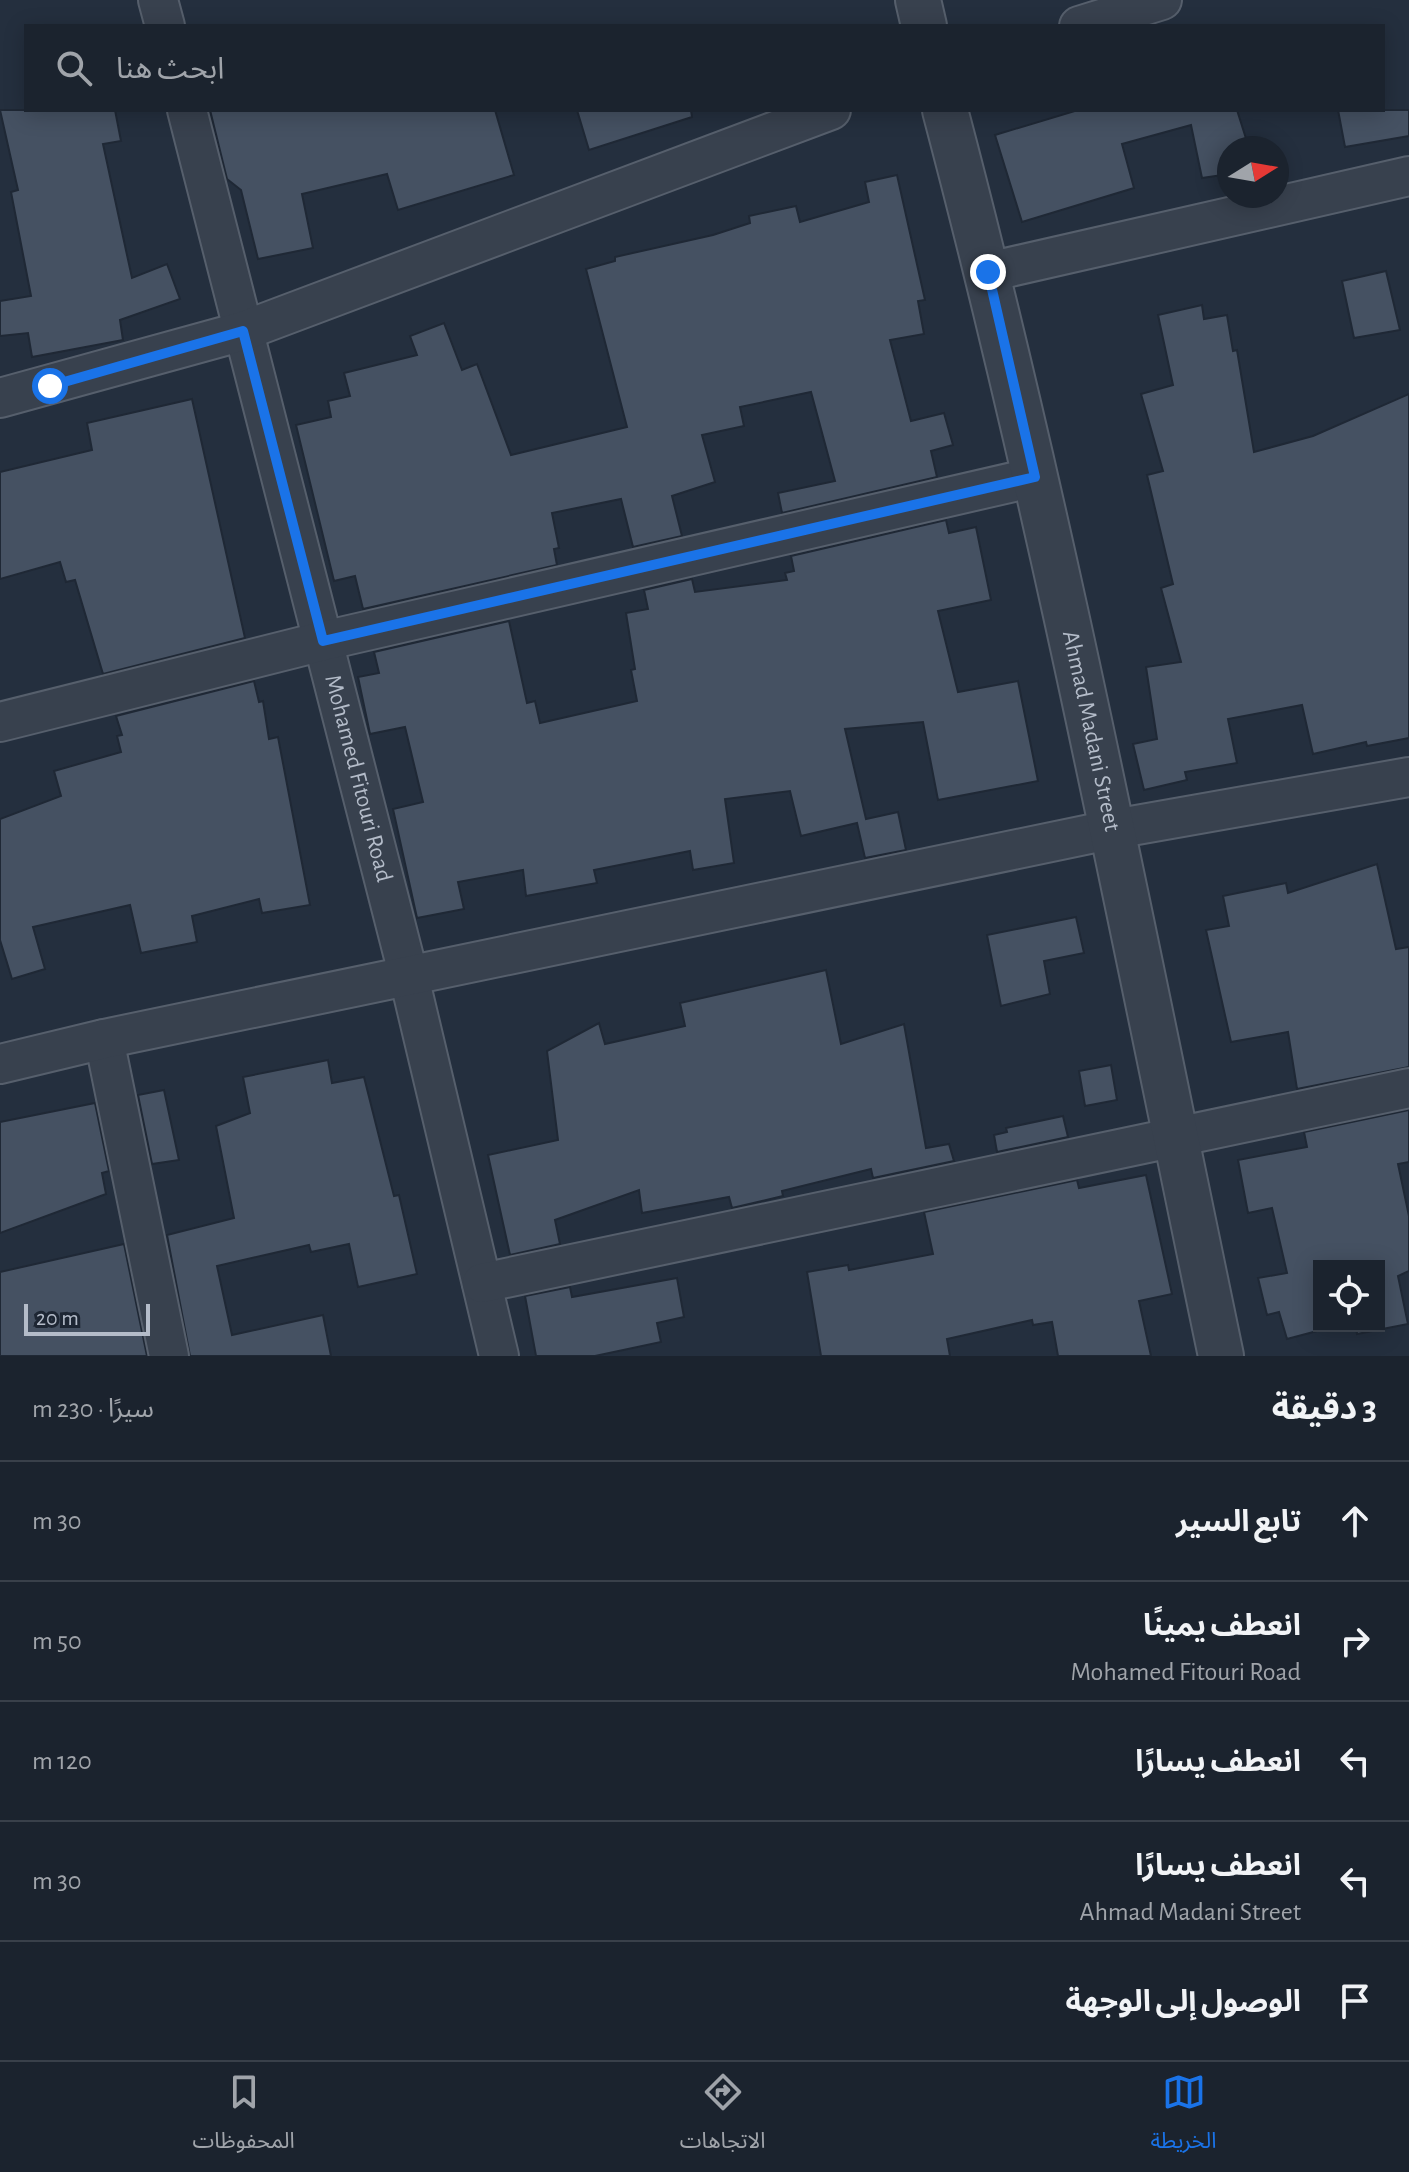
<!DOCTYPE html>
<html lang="ar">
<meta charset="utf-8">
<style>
:root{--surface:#1b232e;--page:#242b36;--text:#f1f3f6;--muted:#a0a4aa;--line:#39404a;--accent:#1a73e8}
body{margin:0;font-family:"Alegreya Sans","Noto Sans Arabic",sans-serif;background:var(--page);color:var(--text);direction:rtl}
.controls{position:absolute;right:24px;bottom:24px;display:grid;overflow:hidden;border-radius:0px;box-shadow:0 4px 20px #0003}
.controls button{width:72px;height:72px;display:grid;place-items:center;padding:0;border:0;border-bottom:2px solid var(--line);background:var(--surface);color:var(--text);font:40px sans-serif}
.compass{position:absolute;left:1217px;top:136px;width:72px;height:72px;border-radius:50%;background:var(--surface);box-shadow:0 4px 20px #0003;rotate:79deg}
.scale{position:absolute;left:24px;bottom:20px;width:126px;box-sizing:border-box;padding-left:8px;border:4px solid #b4bcc9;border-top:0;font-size:22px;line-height:28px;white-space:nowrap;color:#b4bcc9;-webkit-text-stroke:6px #1d2633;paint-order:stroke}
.stop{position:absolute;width:24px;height:24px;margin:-18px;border:6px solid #1a73e8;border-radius:50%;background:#fff}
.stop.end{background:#1a73e8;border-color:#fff;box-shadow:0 2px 8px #0008}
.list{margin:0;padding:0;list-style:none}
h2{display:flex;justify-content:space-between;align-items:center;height:104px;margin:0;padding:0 32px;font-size:34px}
h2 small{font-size:26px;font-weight:400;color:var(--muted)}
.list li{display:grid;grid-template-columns:52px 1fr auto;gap:24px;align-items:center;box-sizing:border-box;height:120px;padding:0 32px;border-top:2px solid var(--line)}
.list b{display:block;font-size:30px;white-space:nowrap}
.list p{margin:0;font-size:26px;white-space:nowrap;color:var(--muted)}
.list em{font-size:26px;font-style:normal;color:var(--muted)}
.icon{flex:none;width:44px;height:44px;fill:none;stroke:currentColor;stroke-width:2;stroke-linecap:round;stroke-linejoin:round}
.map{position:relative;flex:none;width:1409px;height:1356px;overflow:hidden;direction:ltr}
.search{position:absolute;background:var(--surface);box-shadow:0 4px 20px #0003;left:24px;right:24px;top:24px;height:88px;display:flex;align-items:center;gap:20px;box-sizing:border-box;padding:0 28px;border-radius:0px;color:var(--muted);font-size:30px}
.sheet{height:704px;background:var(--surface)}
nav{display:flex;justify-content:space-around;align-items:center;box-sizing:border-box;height:112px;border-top:2px solid var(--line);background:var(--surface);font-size:22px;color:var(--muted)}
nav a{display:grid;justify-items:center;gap:4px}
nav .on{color:var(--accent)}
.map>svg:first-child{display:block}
</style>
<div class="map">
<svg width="1409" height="1356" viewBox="0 0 1409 1356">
<rect width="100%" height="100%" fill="#242f3e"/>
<g fill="#455162" stroke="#1f2835" stroke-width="2">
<polygon points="0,110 115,110 121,141 103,144 132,278 167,264 180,299 120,320 123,340 32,357 28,333 0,336 0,301 31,296 11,192 18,190"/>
<polygon points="210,110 495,110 514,175 398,210 387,174 302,194 313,248 258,259 241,190 227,179"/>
<polygon points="577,110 691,110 692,117 589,150"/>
<polygon points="1078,110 1237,110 1249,148 1229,148 1229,174 1202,178 1191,125 1122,144 1134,188 1022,222 995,135"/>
<polygon points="1338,110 1409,110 1409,136 1345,147"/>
<polygon points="897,175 925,300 918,301 924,334 890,340 911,421 944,413 953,445 931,451 937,477 782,513 778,493 835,481 811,392 740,407 744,426 702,435 715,482 672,496 682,536 633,547 621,499 552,513 559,548 554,549 557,565 363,609 355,576 334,581 296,425 331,417 328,401 350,396 344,373 417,355 410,336 444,323 462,370 477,364 511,455 627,427 586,269 615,261 615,257 713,235 750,223 749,216 796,206 800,222 869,202 865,182"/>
<polygon points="1386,271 1400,330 1354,338 1342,281"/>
<polygon points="1202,305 1204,319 1227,315 1233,351 1237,350 1254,452 1313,436 1409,394 1409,738 1367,746 1366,742 1313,754 1302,705 1228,719 1237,763 1185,772 1187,780 1144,790 1133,744 1157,739 1146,667 1181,662 1161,588 1173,584 1147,475 1163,471 1141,394 1173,385 1158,315"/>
<polygon points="192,399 245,638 103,674 75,580 66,582 60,562 0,579 0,472 92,450 87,423"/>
<polygon points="946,520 949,533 976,527 991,600 938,611 958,692 1018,681 1038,781 938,800 923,722 845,729 866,819 898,812 906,850 865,858 857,823 801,836 790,791 725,799 734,863 693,870 690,851 594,870 597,883 526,896 523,870 458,882 464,909 417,918 393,809 423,802 405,727 370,734 358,677 379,673 374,652 509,621 527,703 535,701 540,723 637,701 631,670 635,669 626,613 648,609 644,590 692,579 695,592 787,580 785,573 794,571 791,556"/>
<polygon points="254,681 259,702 263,701 269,739 278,737 310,905 262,913 259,899 192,916 197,942 141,953 130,905 33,927 45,969 12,979 0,940 0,819 61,796 54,771 121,752 117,736 122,735 116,716"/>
<polygon points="1377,864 1396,949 1409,947 1409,1067 1297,1089 1288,1032 1231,1042 1206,930 1229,926 1223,896 1286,883 1288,893"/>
<polygon points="1076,917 1084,953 1044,961 1050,994 1001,1006 987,935"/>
<polygon points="826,970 841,1044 904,1024 926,1148 949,1144 954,1161 873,1178 871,1169 782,1191 783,1196 732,1208 729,1197 642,1213 639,1190 555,1220 560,1244 510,1255 488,1155 558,1140 547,1051 599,1023 605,1044 685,1026 680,1003"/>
<polygon points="328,1060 332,1083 364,1077 394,1196 399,1195 417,1274 358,1287 349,1244 311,1252 309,1245 217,1266 232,1335 323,1315 331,1356 190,1356 167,1235 234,1218 216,1126 250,1113 243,1077"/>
<polygon points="1111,1065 1117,1100 1085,1106 1079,1071"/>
<polygon points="164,1090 179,1160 152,1164 138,1095"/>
<polygon points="95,1103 109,1171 102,1173 106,1194 0,1233 0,1122"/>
<polygon points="1409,1110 1409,1162 1398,1164 1409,1216 1409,1271 1398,1276 1408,1324 1357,1334 1356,1326 1379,1326 1379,1266 1319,1266 1319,1326 1336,1326 1287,1339 1279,1312 1267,1315 1258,1278 1287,1273 1272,1208 1248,1213 1238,1160 1307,1147 1304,1132"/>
<polygon points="1063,1116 1068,1137 997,1152 994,1135 1007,1132 1006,1128"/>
<polygon points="1146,1175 1172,1294 1139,1301 1151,1356 1058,1356 1052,1322 1033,1325 1032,1320 947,1339 950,1356 821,1356 807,1272 848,1265 849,1270 933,1254 924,1212 1077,1180 1079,1188"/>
<polygon points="124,1244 147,1356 0,1356 0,1272"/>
<polygon points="677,1278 684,1317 657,1323 661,1342 595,1356 536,1356 525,1296 570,1287 572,1297"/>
</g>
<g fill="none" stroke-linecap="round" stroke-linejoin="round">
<g stroke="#565f6c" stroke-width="42">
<g id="minor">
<polyline points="158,0 165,26"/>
<polyline points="1079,26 1162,0"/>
<path id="s1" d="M187,110L409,977L499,1356"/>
<polyline points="988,272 1409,176"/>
<polyline points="0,398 243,331 831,110"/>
<polyline points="0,722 323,641 1035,477"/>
<polyline points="104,1039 169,1356"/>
<polyline points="0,1064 104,1039 1114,829 1409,777"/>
<polyline points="482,1283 1409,1088"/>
</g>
</g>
<g stroke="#565f6c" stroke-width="48">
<g id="tertiary">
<polyline points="918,0 924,26"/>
<path id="s2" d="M945,110C1054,522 1134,939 1221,1356"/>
</g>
</g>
<use href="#minor" stroke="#38414e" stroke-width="38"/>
<use href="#tertiary" stroke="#38414e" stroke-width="44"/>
</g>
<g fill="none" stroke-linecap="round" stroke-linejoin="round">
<polyline stroke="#1a73e8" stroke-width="10" points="50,386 243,331 323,641 1035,477 988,272"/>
</g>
<g text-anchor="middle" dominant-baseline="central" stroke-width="6" stroke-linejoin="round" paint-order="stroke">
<g font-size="24" fill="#b4bcc9" stroke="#1d2633">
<text stroke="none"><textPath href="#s2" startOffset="638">Ahmad Madani Street</textPath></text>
<text stroke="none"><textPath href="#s1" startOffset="690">Mohamed Fitouri Road</textPath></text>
</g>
</g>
</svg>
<div class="controls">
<button><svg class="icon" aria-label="locate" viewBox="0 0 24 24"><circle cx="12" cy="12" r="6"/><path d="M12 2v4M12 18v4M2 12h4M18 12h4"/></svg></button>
</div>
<svg class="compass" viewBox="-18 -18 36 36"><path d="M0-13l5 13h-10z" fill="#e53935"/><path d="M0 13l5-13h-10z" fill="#a0a4aa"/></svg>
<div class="scale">20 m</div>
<div class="stop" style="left:50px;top:386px"></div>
<div class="stop end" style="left:988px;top:272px"></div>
<div class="search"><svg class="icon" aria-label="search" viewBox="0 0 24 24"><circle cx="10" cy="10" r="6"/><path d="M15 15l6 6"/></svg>ابحث هنا</div>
</div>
<section class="sheet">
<h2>3 دقيقة<small>سيرًا · 230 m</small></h2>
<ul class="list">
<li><svg class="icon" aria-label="ahead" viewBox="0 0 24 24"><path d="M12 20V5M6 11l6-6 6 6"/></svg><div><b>تابع السير</b></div><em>30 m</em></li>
<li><svg class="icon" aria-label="right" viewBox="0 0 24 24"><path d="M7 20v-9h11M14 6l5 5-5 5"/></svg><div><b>انعطف يمينًا</b><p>Mohamed Fitouri Road</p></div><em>50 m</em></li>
<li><svg class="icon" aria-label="left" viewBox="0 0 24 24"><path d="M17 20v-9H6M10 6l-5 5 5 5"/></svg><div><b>انعطف يسارًا</b></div><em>120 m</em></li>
<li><svg class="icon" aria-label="left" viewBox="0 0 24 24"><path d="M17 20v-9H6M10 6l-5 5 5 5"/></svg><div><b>انعطف يسارًا</b><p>Ahmad Madani Street</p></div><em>30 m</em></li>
<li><svg class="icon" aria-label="arrive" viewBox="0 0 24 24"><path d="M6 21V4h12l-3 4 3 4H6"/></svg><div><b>الوصول إلى الوجهة</b></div></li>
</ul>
</section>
<nav>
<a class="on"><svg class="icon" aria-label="map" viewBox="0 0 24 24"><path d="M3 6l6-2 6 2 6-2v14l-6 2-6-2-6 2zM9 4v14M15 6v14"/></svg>الخريطة</a>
<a><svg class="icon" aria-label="directions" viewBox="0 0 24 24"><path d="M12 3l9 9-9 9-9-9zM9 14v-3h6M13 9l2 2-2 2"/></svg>الاتجاهات</a>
<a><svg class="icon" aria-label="saved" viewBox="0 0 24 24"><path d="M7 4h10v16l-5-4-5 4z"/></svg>المحفوظات</a>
</nav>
